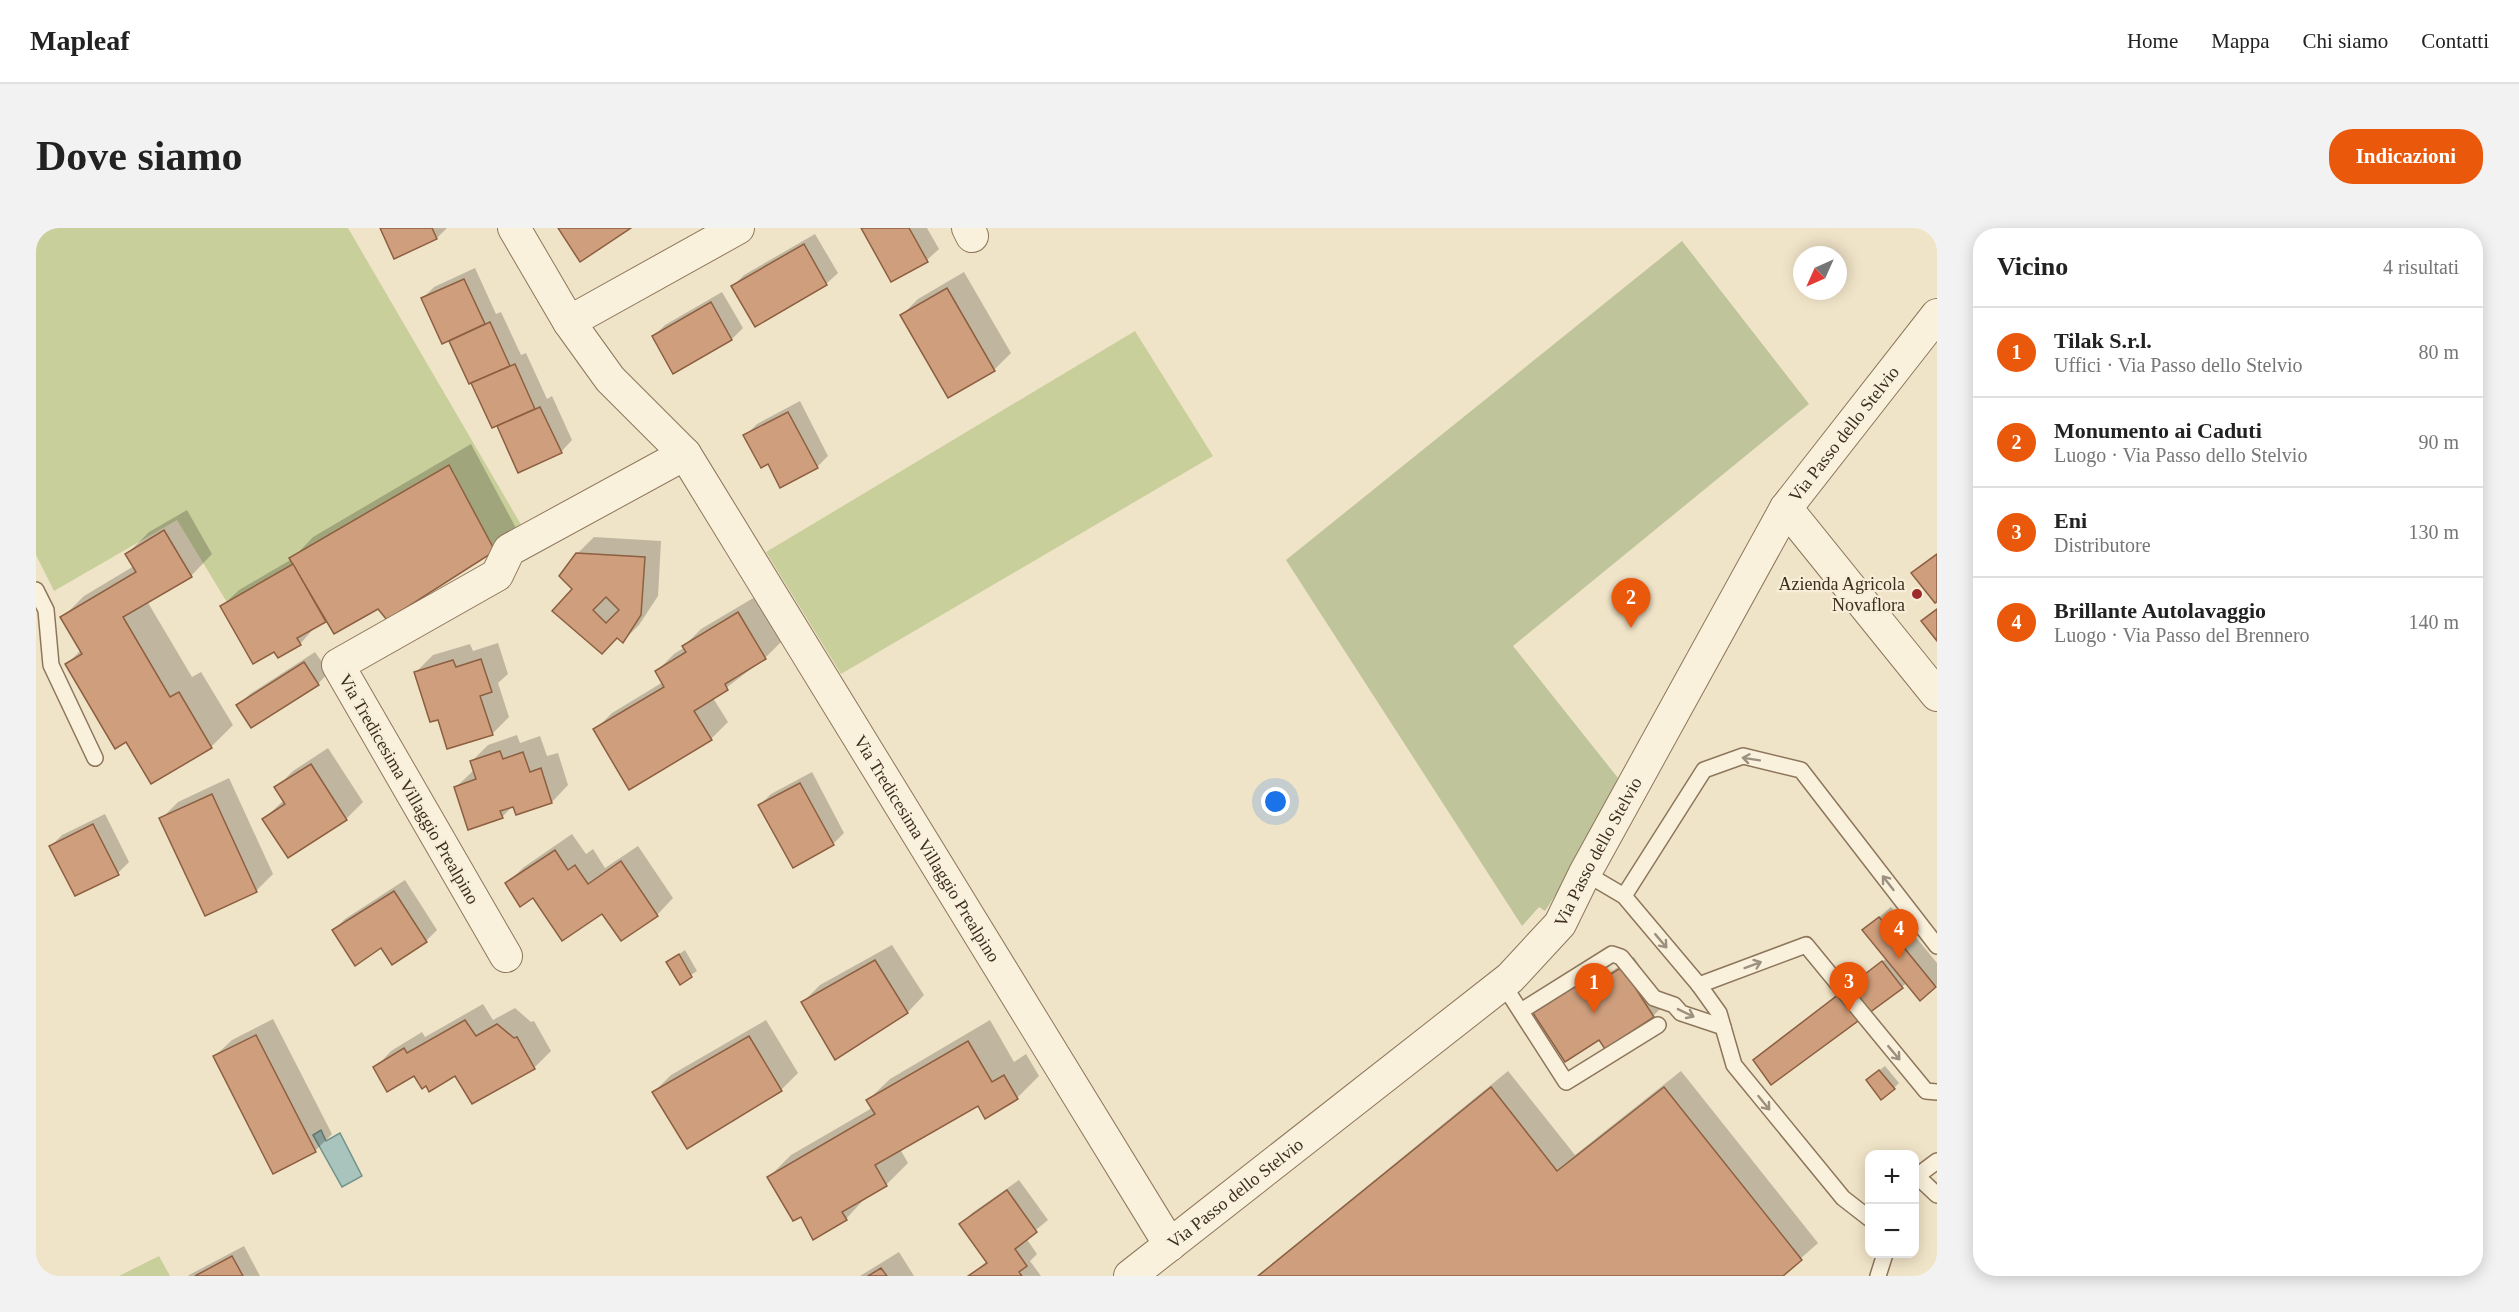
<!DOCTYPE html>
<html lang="it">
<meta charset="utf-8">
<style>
:root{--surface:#fff;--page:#f2f2f2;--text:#222;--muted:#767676;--line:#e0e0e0;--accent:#ea580c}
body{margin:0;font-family:Georgia,serif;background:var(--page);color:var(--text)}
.controls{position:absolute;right:18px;bottom:18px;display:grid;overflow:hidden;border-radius:12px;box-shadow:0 3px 15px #0003}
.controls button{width:54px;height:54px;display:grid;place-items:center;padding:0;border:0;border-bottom:2px solid var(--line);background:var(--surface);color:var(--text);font:30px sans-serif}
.compass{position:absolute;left:1757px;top:18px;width:54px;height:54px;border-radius:50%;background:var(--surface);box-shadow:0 3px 15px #0003;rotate:225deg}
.you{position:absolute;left:1240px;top:574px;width:21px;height:21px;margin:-15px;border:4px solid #fff;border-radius:50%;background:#1a73e8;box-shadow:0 0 0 9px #1a73e833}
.badge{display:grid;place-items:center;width:39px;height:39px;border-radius:50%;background:var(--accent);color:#fff;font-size:20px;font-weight:700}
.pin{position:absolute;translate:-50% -50px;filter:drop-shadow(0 2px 3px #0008)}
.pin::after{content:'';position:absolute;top:32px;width:21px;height:18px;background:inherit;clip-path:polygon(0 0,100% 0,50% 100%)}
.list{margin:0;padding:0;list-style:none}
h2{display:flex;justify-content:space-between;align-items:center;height:78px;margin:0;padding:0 24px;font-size:26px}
h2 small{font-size:20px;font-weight:400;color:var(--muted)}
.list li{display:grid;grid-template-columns:39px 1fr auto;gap:18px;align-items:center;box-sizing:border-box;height:90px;padding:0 24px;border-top:2px solid var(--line)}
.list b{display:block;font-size:22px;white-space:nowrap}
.list p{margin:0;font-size:20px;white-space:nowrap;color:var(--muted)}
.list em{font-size:20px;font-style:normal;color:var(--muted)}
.map{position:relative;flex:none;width:1901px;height:1048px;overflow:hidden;border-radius:24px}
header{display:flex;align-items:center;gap:36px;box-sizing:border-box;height:84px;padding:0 30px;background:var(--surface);border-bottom:2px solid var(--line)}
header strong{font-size:28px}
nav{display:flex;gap:33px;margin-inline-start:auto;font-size:21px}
.intro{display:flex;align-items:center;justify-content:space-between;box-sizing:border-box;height:144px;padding:0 36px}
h1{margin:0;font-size:42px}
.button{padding:15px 27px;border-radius:24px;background:var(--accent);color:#fff;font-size:21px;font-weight:700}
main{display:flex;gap:36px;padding:0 36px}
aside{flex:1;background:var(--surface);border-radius:24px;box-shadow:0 3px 15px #0003}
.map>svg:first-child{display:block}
</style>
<header>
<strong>Mapleaf</strong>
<nav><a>Home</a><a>Mappa</a><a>Chi siamo</a><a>Contatti</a></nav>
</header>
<div class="intro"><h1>Dove siamo</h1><a class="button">Indicazioni</a></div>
<main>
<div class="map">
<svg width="1901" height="1048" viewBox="0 0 1901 1048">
<rect width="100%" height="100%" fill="#f0e4c8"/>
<g fill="#c9cf9b">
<polygon points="0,0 312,0 487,300 306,398 270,332 192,376 141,292 18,363 0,327"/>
<polygon points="1099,103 1177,228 805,446 730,324"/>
<polygon points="123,1028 134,1048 83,1048"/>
</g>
<polygon fill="#bfc49a" points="1646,13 1773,176 1477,418 1582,550 1540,636 1509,683 1503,679 1486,698 1250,332"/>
<polygon fill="#a9c4bc" stroke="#6f938a" stroke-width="1.5" points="285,902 290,913 304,905 326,948 306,959 277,907"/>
<g fill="#0003">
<polygon points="345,0 411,0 401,10 359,29"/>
<polygon points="827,0 891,0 903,21 891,32 856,52"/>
<polygon points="779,6 802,45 790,56 697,58 708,47"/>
<polygon points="439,40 460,86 465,84 485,127 490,125 511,171 516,168 536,212 525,224 483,243 462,196 436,153 434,154 414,111 387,70 398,59"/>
<polygon points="928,44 975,125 958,142 866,87 882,71"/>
<polygon points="686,64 707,100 696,111 638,144 618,108 629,97"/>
<polygon points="764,173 792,228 781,239 732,234 709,208 721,196"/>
<polygon points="435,216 480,300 458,322 342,379 291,391 280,398 264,416 239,422 186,378 203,362 256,331 277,309"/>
<polygon points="151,282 176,326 155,348 111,373 156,449 165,444 197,497 175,519 91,512 30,437 45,422 26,390 48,368 98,338 91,326 113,304"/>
<polygon points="558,309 625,313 622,368 603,397 587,413 538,361 541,326"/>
<polygon points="719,369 746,413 729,430 677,470 692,494 675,511 559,502 576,485 627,454 621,443 638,426 649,419 648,418 665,401"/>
<polygon points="462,415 472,446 462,455 473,489 456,506 380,444 397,427 434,416 437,423"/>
<polygon points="279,424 293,444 282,456 202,477 214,466"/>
<polygon points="481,507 484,515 504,508 511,528 522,525 532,557 516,574 481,585 478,577 466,589 420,559 438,542 436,533 452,517"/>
<polygon points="292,520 327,574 310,591 252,628 228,591 248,572 240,560 257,543"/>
<polygon points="776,544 808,605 797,616 724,577 735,566"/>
<polygon points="193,550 237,646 220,663 125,591 142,574"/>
<polygon points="69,586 93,634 82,645 15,618 26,607"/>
<polygon points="536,606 550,626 557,621 569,640 602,618 637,670 621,687 567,684 498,668 471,655 488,639"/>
<polygon points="369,652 401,702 390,713 346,718 298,702 309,691"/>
<polygon points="1855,679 1901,735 1901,757 1884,771 1871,755 1736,855 1725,827 1851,730 1828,702"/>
<polygon points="856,717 888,767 872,784 800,830 767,774 784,757"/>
<polygon points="649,722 661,743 644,754 632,734"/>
<polygon points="1598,729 1628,777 1617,788 1499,785 1510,774 1552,747 1557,755"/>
<polygon points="447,776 457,792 479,780 495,794 498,793 515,823 498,840 419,846 391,856 379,846 339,840 355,823 386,804 389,809"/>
<polygon points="237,791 296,906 279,923 179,828 196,812"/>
<polygon points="730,792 762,845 745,862 618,864 635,847"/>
<polygon points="954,792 978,834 990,826 1003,848 981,870 942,876 864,921 872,935 850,957 831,968 810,991 765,987 733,949 755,927 836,880 832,872 854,851"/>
<polygon points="1849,838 1863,855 1858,860 1837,847"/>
<polygon points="1472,843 1539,927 1645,843 1782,1015 1745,1048 1221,1048"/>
<polygon points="983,952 1012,992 990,1010 1001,1026 994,1033 1005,1048 933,1048 951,1033 925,997 936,985"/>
<polygon points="208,1018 224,1048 152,1048 153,1047"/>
<polygon points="863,1024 878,1048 824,1048"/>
</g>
<g fill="#cf9f7d" stroke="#8d5f41" stroke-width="1.5" fill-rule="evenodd">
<polygon points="344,0 396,0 401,11 358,31"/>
<polygon points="522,0 595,0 544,34"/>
<polygon points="825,0 873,0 892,34 855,54"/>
<polygon points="768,16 791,57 719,99 695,58"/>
<polygon points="428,51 449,96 406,116 385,70"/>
<polygon points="911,60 959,143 912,170 864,87"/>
<polygon points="675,74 696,112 637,146 616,108"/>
<polygon points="454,94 474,138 433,156 413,113"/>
<polygon points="479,136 499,181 456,200 435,155"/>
<polygon points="504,179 526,225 482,245 461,198"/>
<polygon points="752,184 782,240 744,260 732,236 725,240 707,207"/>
<polygon points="413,237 459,323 351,392 342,381 298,406 253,330"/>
<polygon points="128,302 156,349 87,389 134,469 143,464 176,520 115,556 90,514 79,521 29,436 46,426 24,389 100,344 89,326"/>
<path d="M540,325L609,329L605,387L587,415L581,410L566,426L516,383L536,361L523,348ZM570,369L583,382L570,395L557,382Z"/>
<polygon points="1901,326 1901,374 1899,375 1875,345"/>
<polygon points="257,336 290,394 261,410 265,417 242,430 238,424 217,436 184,378"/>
<polygon points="1901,381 1901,413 1885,393"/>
<polygon points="702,384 730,431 689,456 692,462 658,483 676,512 593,562 557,501 628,459 619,443 650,424 646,418"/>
<polygon points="445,431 456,464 444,468 457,507 411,521 402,492 394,494 378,444 417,432 420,439"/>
<polygon points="268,434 283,457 215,500 200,477"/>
<polygon points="464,523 467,531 487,524 494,544 505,540 516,575 480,587 477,579 464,583 467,590 432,602 418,559 440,551 434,533"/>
<polygon points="275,536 311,592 252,630 226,591 249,576 238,559"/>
<polygon points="764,555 798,617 757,640 722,577"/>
<polygon points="176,566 221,664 169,688 123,590"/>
<polygon points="57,596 83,647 39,668 13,618"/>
<polygon points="519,622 532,642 539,637 552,656 585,633 622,688 585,713 566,686 526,713 497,670 484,679 469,655"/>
<polygon points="358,663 391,714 356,737 345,720 319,738 296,702"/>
<polygon points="1843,689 1900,759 1884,773 1826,702"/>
<polygon points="643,726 656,749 644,757 630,734"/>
<polygon points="839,732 872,785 799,832 765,774"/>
<polygon points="1846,733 1867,760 1735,857 1717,832"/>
<polygon points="1586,739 1618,789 1569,821 1563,812 1529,834 1497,785 1540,757 1545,765"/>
<polygon points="429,792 440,808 461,796 478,810 481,809 499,841 436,876 419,848 393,864 390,858 386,861 378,848 351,864 337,839 368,820 371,825"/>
<polygon points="220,807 280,924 237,946 177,828"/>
<polygon points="713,808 746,863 651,921 616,864"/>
<polygon points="932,813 956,854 968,847 982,871 949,891 942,878 839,937 851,958 806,984 811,992 777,1012 765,989 757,993 731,949 839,886 830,872"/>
<polygon points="1843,842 1859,861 1845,872 1830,852"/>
<polygon points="1455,859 1521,943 1628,859 1766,1032 1747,1048 1222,1048"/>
<polygon points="971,962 1001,1004 979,1021 991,1038 983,1044 986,1048 932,1048 951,1035 923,996"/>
<polygon points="196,1028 207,1048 159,1048"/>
<polygon points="845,1040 851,1048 832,1048"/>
</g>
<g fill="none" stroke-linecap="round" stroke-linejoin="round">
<g stroke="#8d765c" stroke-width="18">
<g id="service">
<polyline points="0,362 10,382 15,437 59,530"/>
<polyline points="1549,645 1588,668 1663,757 1683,785 1698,837 1807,970 1834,991"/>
<polyline points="1588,668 1668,542 1707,528 1765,542 1901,718"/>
<polyline points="1467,756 1530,854 1622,797"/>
<polyline points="1663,757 1770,717 1890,863 1901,864"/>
<polyline points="1485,783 1576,726 1585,729 1618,770 1638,777 1645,785 1687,799"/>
<polyline points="1881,948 1901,967"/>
<polyline points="1878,952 1881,948 1901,933"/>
<polyline points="1842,1048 1849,1026"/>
</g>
</g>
<g stroke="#8d765c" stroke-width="34">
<g id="minor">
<path id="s1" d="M478,0L533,94L574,151L649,226L1134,1017"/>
<polyline points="932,0 936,8"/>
<polyline points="533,94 702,0"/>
<polyline points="1750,280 1901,467"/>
<polyline points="470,728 302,437 461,347 473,322 649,226"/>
<path id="s2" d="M1094,1048L1474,750L1524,696L1549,645L1750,280L1901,87"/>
</g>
</g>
<use href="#service" stroke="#faf1dc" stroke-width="15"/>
<use href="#minor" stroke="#faf1dc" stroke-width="32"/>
</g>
<defs><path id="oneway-shaft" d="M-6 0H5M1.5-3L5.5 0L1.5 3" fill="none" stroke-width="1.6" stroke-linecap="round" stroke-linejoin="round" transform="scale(1.5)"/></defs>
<g stroke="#9c907e">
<use href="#oneway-shaft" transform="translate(1715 531) rotate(-171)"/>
<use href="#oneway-shaft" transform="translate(1852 655) rotate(-128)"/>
<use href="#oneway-shaft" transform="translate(1625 713) rotate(50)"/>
<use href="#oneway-shaft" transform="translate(1717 737) rotate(-20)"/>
<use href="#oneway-shaft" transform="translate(1650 785) rotate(26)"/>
<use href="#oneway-shaft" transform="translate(1858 825) rotate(50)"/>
<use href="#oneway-shaft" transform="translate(1728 875) rotate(51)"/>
</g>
<circle fill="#9e2a2b" stroke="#f7eed8" stroke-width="2" cx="1881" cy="366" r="6"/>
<g text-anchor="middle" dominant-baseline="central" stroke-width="4.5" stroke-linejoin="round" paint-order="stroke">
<g font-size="18" fill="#3d2e20" stroke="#f7eed8">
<text stroke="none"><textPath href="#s2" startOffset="1124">Via Passo dello Stelvio</textPath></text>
<text transform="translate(373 561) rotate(60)">Via Tredicesima Villaggio Prealpino</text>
<text stroke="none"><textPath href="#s1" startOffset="748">Via Tredicesima Villaggio Prealpino</textPath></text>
<text stroke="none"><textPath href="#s2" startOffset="638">Via Passo dello Stelvio</textPath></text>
<text stroke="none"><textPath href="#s2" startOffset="134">Via Passo dello Stelvio</textPath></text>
</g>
<g font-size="18" fill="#3d2e20" stroke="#f7eed8" text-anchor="end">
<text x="1869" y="356">Azienda Agricola<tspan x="1869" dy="21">Novaflora</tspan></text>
</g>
</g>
</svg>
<div class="controls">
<button>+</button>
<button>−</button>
</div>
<svg class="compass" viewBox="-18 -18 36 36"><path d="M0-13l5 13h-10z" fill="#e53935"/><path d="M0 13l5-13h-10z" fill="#767676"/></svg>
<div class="you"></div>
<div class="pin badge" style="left:1558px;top:785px">1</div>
<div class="pin badge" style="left:1595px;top:400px">2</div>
<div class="pin badge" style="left:1813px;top:784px">3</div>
<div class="pin badge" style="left:1863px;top:731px">4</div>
</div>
<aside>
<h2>Vicino<small>4 risultati</small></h2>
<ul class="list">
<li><span class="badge">1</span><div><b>Tilak S.r.l.</b><p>Uffici · Via Passo dello Stelvio</p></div><em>80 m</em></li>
<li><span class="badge">2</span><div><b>Monumento ai Caduti</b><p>Luogo · Via Passo dello Stelvio</p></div><em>90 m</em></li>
<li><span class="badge">3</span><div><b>Eni</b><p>Distributore</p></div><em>130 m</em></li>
<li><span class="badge">4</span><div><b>Brillante Autolavaggio</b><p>Luogo · Via Passo del Brennero</p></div><em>140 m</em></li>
</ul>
</aside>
</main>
